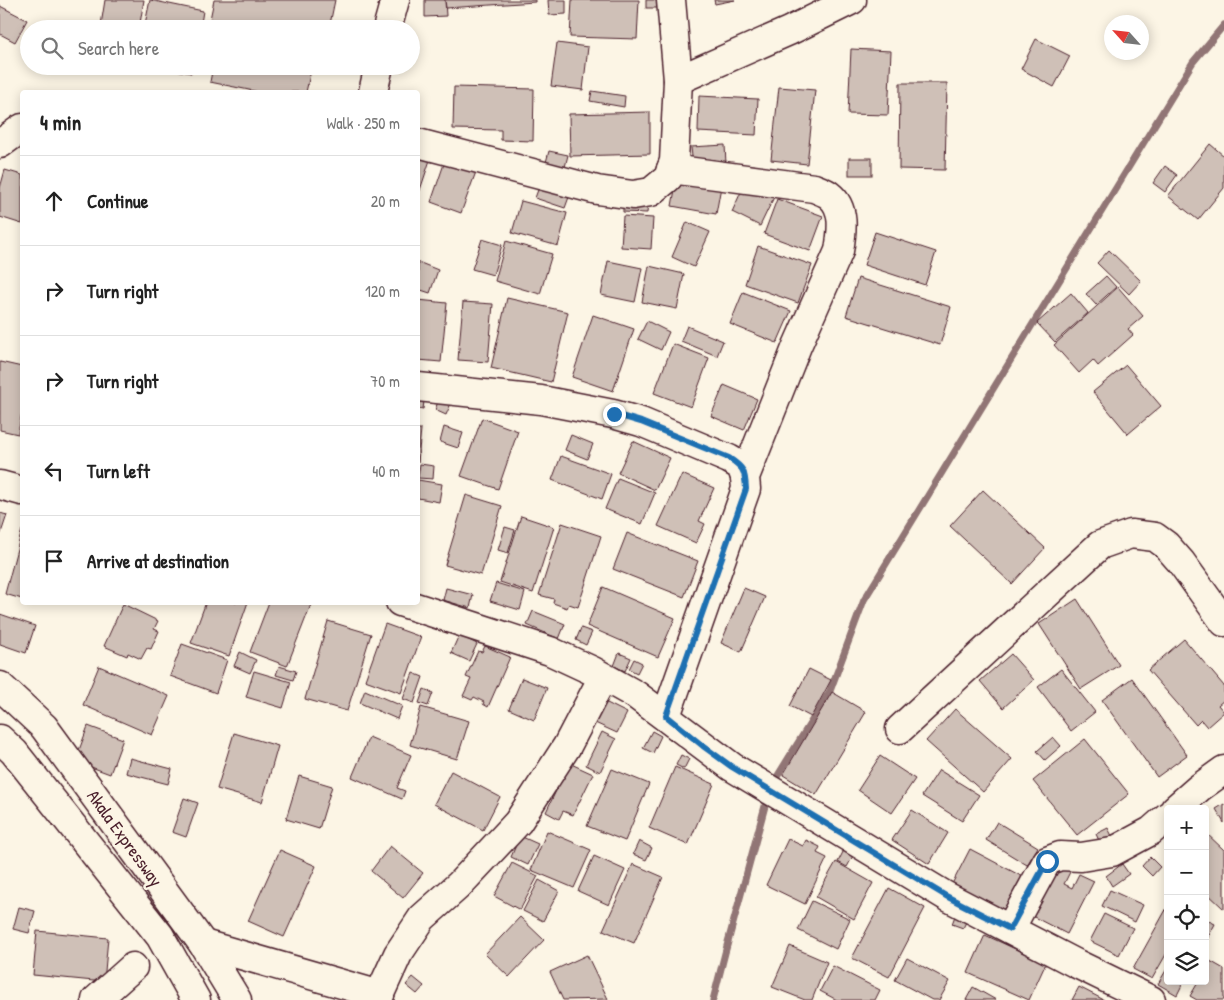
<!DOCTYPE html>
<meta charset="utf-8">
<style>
:root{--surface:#fff;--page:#f6f6f6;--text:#222;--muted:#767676;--line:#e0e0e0}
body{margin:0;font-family:"Patrick Hand",sans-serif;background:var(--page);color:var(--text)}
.controls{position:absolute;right:15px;bottom:15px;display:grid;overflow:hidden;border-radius:5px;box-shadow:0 2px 12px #0003}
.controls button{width:45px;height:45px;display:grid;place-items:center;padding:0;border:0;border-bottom:1px solid var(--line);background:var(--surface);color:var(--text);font:25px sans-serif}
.compass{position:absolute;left:1104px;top:15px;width:45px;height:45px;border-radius:50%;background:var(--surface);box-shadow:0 2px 12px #0003;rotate:297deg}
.stop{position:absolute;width:15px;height:15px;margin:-11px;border:4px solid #1f6fb2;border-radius:50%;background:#fff}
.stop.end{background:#1f6fb2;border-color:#fff;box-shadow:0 1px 5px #0008}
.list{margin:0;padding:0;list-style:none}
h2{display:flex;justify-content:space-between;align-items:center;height:65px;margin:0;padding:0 20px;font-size:21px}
h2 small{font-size:16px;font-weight:400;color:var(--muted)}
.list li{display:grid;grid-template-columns:32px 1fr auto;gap:15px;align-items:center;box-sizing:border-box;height:90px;padding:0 20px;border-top:1px solid var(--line)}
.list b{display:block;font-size:19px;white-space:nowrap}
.list em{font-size:16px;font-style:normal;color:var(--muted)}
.icon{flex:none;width:28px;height:28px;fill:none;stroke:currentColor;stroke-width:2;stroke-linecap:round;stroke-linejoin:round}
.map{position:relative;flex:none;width:1224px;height:1000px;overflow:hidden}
.search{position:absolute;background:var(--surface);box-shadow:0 2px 12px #0003;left:20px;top:20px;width:400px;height:55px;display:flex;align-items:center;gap:12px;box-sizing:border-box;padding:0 18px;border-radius:28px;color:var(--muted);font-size:19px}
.panel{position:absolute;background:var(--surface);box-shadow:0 2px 12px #0003;left:20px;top:90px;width:400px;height:515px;border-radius:5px}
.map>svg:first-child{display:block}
</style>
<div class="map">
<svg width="1224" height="1000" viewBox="0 0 1224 1000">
<rect width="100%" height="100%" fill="#fcf5e5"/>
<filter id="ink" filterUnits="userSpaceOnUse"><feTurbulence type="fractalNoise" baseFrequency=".02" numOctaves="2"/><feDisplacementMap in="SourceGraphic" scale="10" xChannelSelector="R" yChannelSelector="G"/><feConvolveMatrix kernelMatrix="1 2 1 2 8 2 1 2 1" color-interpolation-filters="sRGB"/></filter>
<g filter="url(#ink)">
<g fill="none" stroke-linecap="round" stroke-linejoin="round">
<g stroke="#917474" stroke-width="7">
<polyline points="772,785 830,691 864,600 1193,62 1224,25"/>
<polyline points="713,1000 725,953 768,795"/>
</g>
</g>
<g fill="#cfc0b7" stroke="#4a1f2b">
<polygon points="105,0 144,0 139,29 122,29 101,25"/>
<polygon points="150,0 203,11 200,29 144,29"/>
<polygon points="214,0 335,0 329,29 208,29"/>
<polygon points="425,0 445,0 446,16 425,17"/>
<polygon points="445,0 535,0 535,2 446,8"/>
<polygon points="548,0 566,0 566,14 549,15"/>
<polygon points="572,0 639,0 637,39 570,37"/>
<rect x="646" y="0" width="11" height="8"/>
<polygon points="714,0 735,0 715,4"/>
<polygon points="0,6 27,20 15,42 0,34"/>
<polygon points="1036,39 1070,56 1054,87 1021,69"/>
<polygon points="557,43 588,47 583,90 551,86"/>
<polygon points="851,49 891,51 888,115 848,114"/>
<polygon points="156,66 192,66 191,73"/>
<polygon points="213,66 312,66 306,92 259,92 210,82"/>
<polygon points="900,83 947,83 945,170 899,169"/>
<polygon points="454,87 534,89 533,141 501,140 501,130 453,129"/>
<polygon points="779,87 815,90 807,164 771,160"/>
<polygon points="592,91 625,96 624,107 590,101"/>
<polygon points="699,96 758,99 756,135 698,132"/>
<polygon points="650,112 650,154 570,156 569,114"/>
<polygon points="1210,144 1224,156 1224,188 1198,220 1168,196"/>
<polygon points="725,145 726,164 693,167 691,147"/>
<polygon points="549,151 568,155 564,171 545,166"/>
<polygon points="418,153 431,157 419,193 418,192"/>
<polygon points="446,158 477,169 461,213 431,202"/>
<rect x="849" y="158" width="23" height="17"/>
<polygon points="1165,166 1177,175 1165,192 1153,183"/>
<polygon points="5,170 22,175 22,224 0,217 0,188"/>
<polygon points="678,173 722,181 716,214 672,206"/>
<polygon points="745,183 774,197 760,226 732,212"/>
<polygon points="539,187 569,197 565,208 535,198"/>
<polygon points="777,199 823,216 810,251 764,234"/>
<polygon points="521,201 567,213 558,246 512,233"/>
<polygon points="623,201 648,203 647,213 623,212"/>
<polygon points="623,216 653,218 651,249 621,247"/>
<polygon points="687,222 710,232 694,267 672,257"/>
<polygon points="875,232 936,252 925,285 864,265"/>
<polygon points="482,239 502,245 493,275 472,269"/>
<polygon points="506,241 552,254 540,294 495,281"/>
<polygon points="758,246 812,265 798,303 745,284"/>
<polygon points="1109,250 1141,281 1129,294 1097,263"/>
<polygon points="608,261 642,268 635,302 601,295"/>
<polygon points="418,262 438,270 430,293 418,289"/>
<polygon points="649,266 684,274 677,309 642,302"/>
<polygon points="1106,276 1116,287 1096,305 1086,294"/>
<polygon points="858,278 951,307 940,345 846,316"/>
<polygon points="1118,287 1143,316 1128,329 1133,335 1098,366 1093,360 1079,373 1054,345"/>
<polygon points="743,292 791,311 777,343 730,324"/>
<polygon points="1071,293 1088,313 1055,342 1037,323"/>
<polygon points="507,298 568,312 551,382 491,368"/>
<polygon points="418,300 447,303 441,362 418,360"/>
<polygon points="463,302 493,304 488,362 458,360"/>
<polygon points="593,315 634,329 613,391 572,377"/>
<polygon points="647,321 669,332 661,350 638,339"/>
<polygon points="687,326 723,341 717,356 681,341"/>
<polygon points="673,344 709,358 691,407 654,393"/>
<polygon points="0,362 22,367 22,411 18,434 0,430"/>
<polygon points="1126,365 1161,406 1128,434 1093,392"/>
<polygon points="724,385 757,399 744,430 711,416"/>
<polygon points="418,393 425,394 423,409 418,408"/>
<polygon points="440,396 452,401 446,415 435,410"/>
<polygon points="482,418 518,431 498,489 461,476"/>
<polygon points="444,427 463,433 458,448 440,442"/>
<polygon points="418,429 421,429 418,462"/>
<polygon points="571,435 593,444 587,459 565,450"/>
<polygon points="633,441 670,458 655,490 618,473"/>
<polygon points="561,456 611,474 602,499 552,480"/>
<polygon points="420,464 434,466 433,479 418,478"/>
<polygon points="682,474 714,488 699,521 705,524 696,543 658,526"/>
<polygon points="618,478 655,493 642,524 605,509"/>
<polygon points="418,480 442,484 439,502 418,498"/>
<polygon points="983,490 1045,548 1012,584 950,526"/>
<polygon points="466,495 502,506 481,575 445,565"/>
<polygon points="0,513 7,515 0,536"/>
<polygon points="521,516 554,527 533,593 500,582"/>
<polygon points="562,523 601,536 578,607 569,604 567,608 553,603 554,599 539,595"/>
<polygon points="505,527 515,530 508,553 498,550"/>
<polygon points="22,530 22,599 5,594"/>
<polygon points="627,533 698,561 684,597 613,569"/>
<polygon points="496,583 525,592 520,610 490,601"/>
<polygon points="603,587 675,618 658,657 587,626"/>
<polygon points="446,588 473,595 470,608 443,600"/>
<polygon points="744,588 765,597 741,652 721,643"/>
<polygon points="1077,599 1119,665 1081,689 1039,624"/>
<polygon points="206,602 248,602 229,656 191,643"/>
<polygon points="269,602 312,602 287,666 250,652"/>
<polygon points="123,604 158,621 154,629 159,631 151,649 147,648 141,659 128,653 127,656 104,646"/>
<polygon points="533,611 565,624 559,639 527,625"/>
<polygon points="0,614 35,626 26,653 0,644"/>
<polygon points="328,621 371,634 347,711 305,699"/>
<polygon points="385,624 421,637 401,693 365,680"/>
<polygon points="581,628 592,632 586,645 576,640"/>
<polygon points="459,635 477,644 469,661 451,653"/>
<polygon points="1184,639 1224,686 1224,700 1218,705 1224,712 1207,727 1201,720 1196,725 1148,670"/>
<polygon points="182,644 227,660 216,693 170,676"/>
<polygon points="485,646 510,657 488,707 483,704 484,702 474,697 472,700 463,696 471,679 466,677 478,651 482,652"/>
<polygon points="240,652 256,660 250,673 234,666"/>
<polygon points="619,653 631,658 625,671 614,666"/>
<polygon points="1011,654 1034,680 1003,708 980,681"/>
<polygon points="634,659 642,663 637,673 629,669"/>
<polygon points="99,666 169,696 152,735 83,705"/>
<polygon points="279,666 296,671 293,680 276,675"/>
<polygon points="809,669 831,680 811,717 790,706"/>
<polygon points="1061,669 1095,712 1071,731 1038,687"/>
<polygon points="254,671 291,682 283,708 246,697"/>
<polygon points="413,673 423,677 414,703 403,699"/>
<polygon points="522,678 547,688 534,720 509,709"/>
<polygon points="1132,678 1187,755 1157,777 1102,700"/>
<polygon points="424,689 433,693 428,706 419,703"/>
<polygon points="365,690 402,706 397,719 360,703"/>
<polygon points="832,692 866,712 816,795 783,775"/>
<polygon points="605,702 627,713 617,733 595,723"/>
<polygon points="421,707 469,721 457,759 410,745"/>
<polygon points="955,709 1012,759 983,792 926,741"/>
<polygon points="88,726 123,739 110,774 75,761"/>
<polygon points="652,731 661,736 653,753 643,748"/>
<polygon points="602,732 616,739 600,772 586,765"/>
<polygon points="234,733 278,746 262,802 217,789"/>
<polygon points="369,737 411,755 397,788 405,791 402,799 352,777"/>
<polygon points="1053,737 1061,746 1045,760 1037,751"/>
<polygon points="1085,739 1129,794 1077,835 1033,781"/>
<polygon points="681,755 689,759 684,769 676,765"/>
<polygon points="880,756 915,779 892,813 858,790"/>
<polygon points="130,758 172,769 168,784 126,773"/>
<polygon points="569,763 593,774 573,815 563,811 559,819 546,812"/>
<polygon points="675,767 714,784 688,845 649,828"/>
<polygon points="612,769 649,784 625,841 587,826"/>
<polygon points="939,770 979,795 962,821 922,796"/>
<polygon points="451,771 500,797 483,830 434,804"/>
<polygon points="299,776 332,786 319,829 286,819"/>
<polygon points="184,798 198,803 186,837 172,832"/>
<polygon points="1224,804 1224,823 1216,809"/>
<polygon points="912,810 948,833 929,864 892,840"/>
<polygon points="997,822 1038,847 1027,865 986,840"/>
<polygon points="1108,828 1114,840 1101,845 1096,834"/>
<polygon points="547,831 591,850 574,888 531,870"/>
<polygon points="1205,832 1224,850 1224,909 1205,891"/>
<polygon points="520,836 538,844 528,865 511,857"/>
<polygon points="788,839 803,846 806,840 820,847 817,853 827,858 805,904 766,885"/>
<polygon points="639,841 652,848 646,860 633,854"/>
<polygon points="390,846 423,873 403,898 371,871"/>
<polygon points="970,849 1023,877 1005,911 952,884"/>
<polygon points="280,850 316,866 284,937 248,921"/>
<polygon points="844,850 854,854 847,867 838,862"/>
<polygon points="594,856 625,870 609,905 578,891"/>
<polygon points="1150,857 1160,867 1152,876 1142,866"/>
<polygon points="836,862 873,883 854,919 816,897"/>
<polygon points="512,863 538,876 520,910 494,896"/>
<polygon points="1059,863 1071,870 1064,884 1072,888 1079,874 1094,881 1067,934 1032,916"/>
<polygon points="633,864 663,877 634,943 603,930"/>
<polygon points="1122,864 1129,874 1112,886 1106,876"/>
<polygon points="539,880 559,891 543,921 523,911"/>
<polygon points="889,888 925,908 889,977 852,958"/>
<polygon points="1110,890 1143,905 1135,922 1102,906"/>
<polygon points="812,901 850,919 836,949 798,930"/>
<polygon points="1168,906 1168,951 1152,979 1133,969"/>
<polygon points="19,907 35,911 29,933 13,929"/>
<polygon points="956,913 968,918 963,928 952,924"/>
<polygon points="1104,914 1133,928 1119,955 1090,941"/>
<polygon points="520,917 544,940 509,977 485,954"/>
<polygon points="1205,919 1215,924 1205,943"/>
<polygon points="37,931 108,938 104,982 33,975"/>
<polygon points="985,935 1046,963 1029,1000 968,973"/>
<polygon points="790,946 827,962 812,1000 805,1000 772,987"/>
<polygon points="587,955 608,999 563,1000 550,972"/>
<polygon points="907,958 950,981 939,1000 932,1000 895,980"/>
<polygon points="1210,961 1224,969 1224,1000 1197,1000 1190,996 1199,981 1205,981 1205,970"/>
<polygon points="833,966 880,990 875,1000 837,1000 820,991"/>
<polygon points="1168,967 1168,981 1184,981 1177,995 1158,984"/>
<polygon points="413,977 424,986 417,994 406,985"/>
<polygon points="973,987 996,1000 966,1000"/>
<polygon points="1079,987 1104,1000 1072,1000"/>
</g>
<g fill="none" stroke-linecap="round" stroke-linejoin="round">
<g stroke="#4a1f2b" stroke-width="31">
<g id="minor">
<polyline points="387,29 395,0"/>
<polyline points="678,80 789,31 852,0"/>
<polyline points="373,92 379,66"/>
<polyline points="418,143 597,190 633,195 651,192 668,178 674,161 678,80 671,0"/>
<polyline points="0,144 22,128"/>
<polyline points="418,387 541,400 613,414 641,422 729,459 741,466 745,477"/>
<polyline points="0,485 22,491"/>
<polyline points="400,602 550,651 593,671 636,695 732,767 946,896 1077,964 1151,1000"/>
<path d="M666,716L746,489L745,477L797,346L839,251C842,232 846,208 829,195C825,192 819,190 814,188L671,169"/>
<polyline points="900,729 1100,545 1131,534 1155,537 1166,545 1181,562 1224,622"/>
<polyline points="1175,809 1199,788 1224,770"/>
<polyline points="1010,929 1047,861 1060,856 1081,857 1112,852 1151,831 1168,816"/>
<polyline points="203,944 380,995"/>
<polyline points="96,1000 133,967"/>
<polyline points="377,1000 398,954 422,918 459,885 518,822 567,746 603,677"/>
</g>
</g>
<g stroke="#4a1f2b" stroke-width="31">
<g id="primary">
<polyline points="0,686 44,727 203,944 237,1000"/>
<polyline points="0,739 14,752 160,936 196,1000"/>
</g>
</g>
<use href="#minor" stroke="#fcf5e5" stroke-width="28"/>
<use href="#primary" stroke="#fcf5e5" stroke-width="28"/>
</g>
</g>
<g fill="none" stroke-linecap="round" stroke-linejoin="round" filter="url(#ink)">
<path stroke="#1f6fb2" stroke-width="6" d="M614,414L641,422L729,458C744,468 745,471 746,489L666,716L703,746L732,767L946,896L1010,929L1047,861"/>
</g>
<g text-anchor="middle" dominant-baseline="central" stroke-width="5" stroke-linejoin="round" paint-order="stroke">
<g font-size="18" fill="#4a1f2b" stroke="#fcf5e5">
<text transform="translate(125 838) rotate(54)">Akala Expressway</text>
</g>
</g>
</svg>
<div class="controls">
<button>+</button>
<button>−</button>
<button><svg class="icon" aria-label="locate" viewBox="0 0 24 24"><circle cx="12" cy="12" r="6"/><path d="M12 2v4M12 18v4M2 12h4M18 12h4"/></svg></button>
<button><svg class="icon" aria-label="layers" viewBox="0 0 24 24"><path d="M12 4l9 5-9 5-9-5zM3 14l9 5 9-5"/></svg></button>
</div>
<svg class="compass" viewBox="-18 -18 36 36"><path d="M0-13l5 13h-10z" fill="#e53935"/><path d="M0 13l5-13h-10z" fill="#767676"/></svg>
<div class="stop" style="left:1047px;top:861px"></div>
<div class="stop end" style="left:614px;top:414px"></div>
<div class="search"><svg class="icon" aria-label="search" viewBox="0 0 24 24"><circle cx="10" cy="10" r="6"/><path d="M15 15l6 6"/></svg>Search here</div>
<section class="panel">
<h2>4 min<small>Walk · 250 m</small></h2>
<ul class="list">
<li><svg class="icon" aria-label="ahead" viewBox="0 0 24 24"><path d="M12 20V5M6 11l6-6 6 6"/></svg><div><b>Continue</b></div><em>20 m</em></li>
<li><svg class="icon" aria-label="right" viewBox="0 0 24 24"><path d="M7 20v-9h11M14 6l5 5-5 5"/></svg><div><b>Turn right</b></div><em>120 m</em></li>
<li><svg class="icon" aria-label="right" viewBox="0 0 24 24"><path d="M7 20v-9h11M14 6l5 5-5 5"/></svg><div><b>Turn right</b></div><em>70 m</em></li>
<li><svg class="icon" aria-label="left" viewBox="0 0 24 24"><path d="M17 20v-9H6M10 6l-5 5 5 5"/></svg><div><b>Turn left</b></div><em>40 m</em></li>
<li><svg class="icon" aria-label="arrive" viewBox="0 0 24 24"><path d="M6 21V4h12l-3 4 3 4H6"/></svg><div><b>Arrive at destination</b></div></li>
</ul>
</section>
</div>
